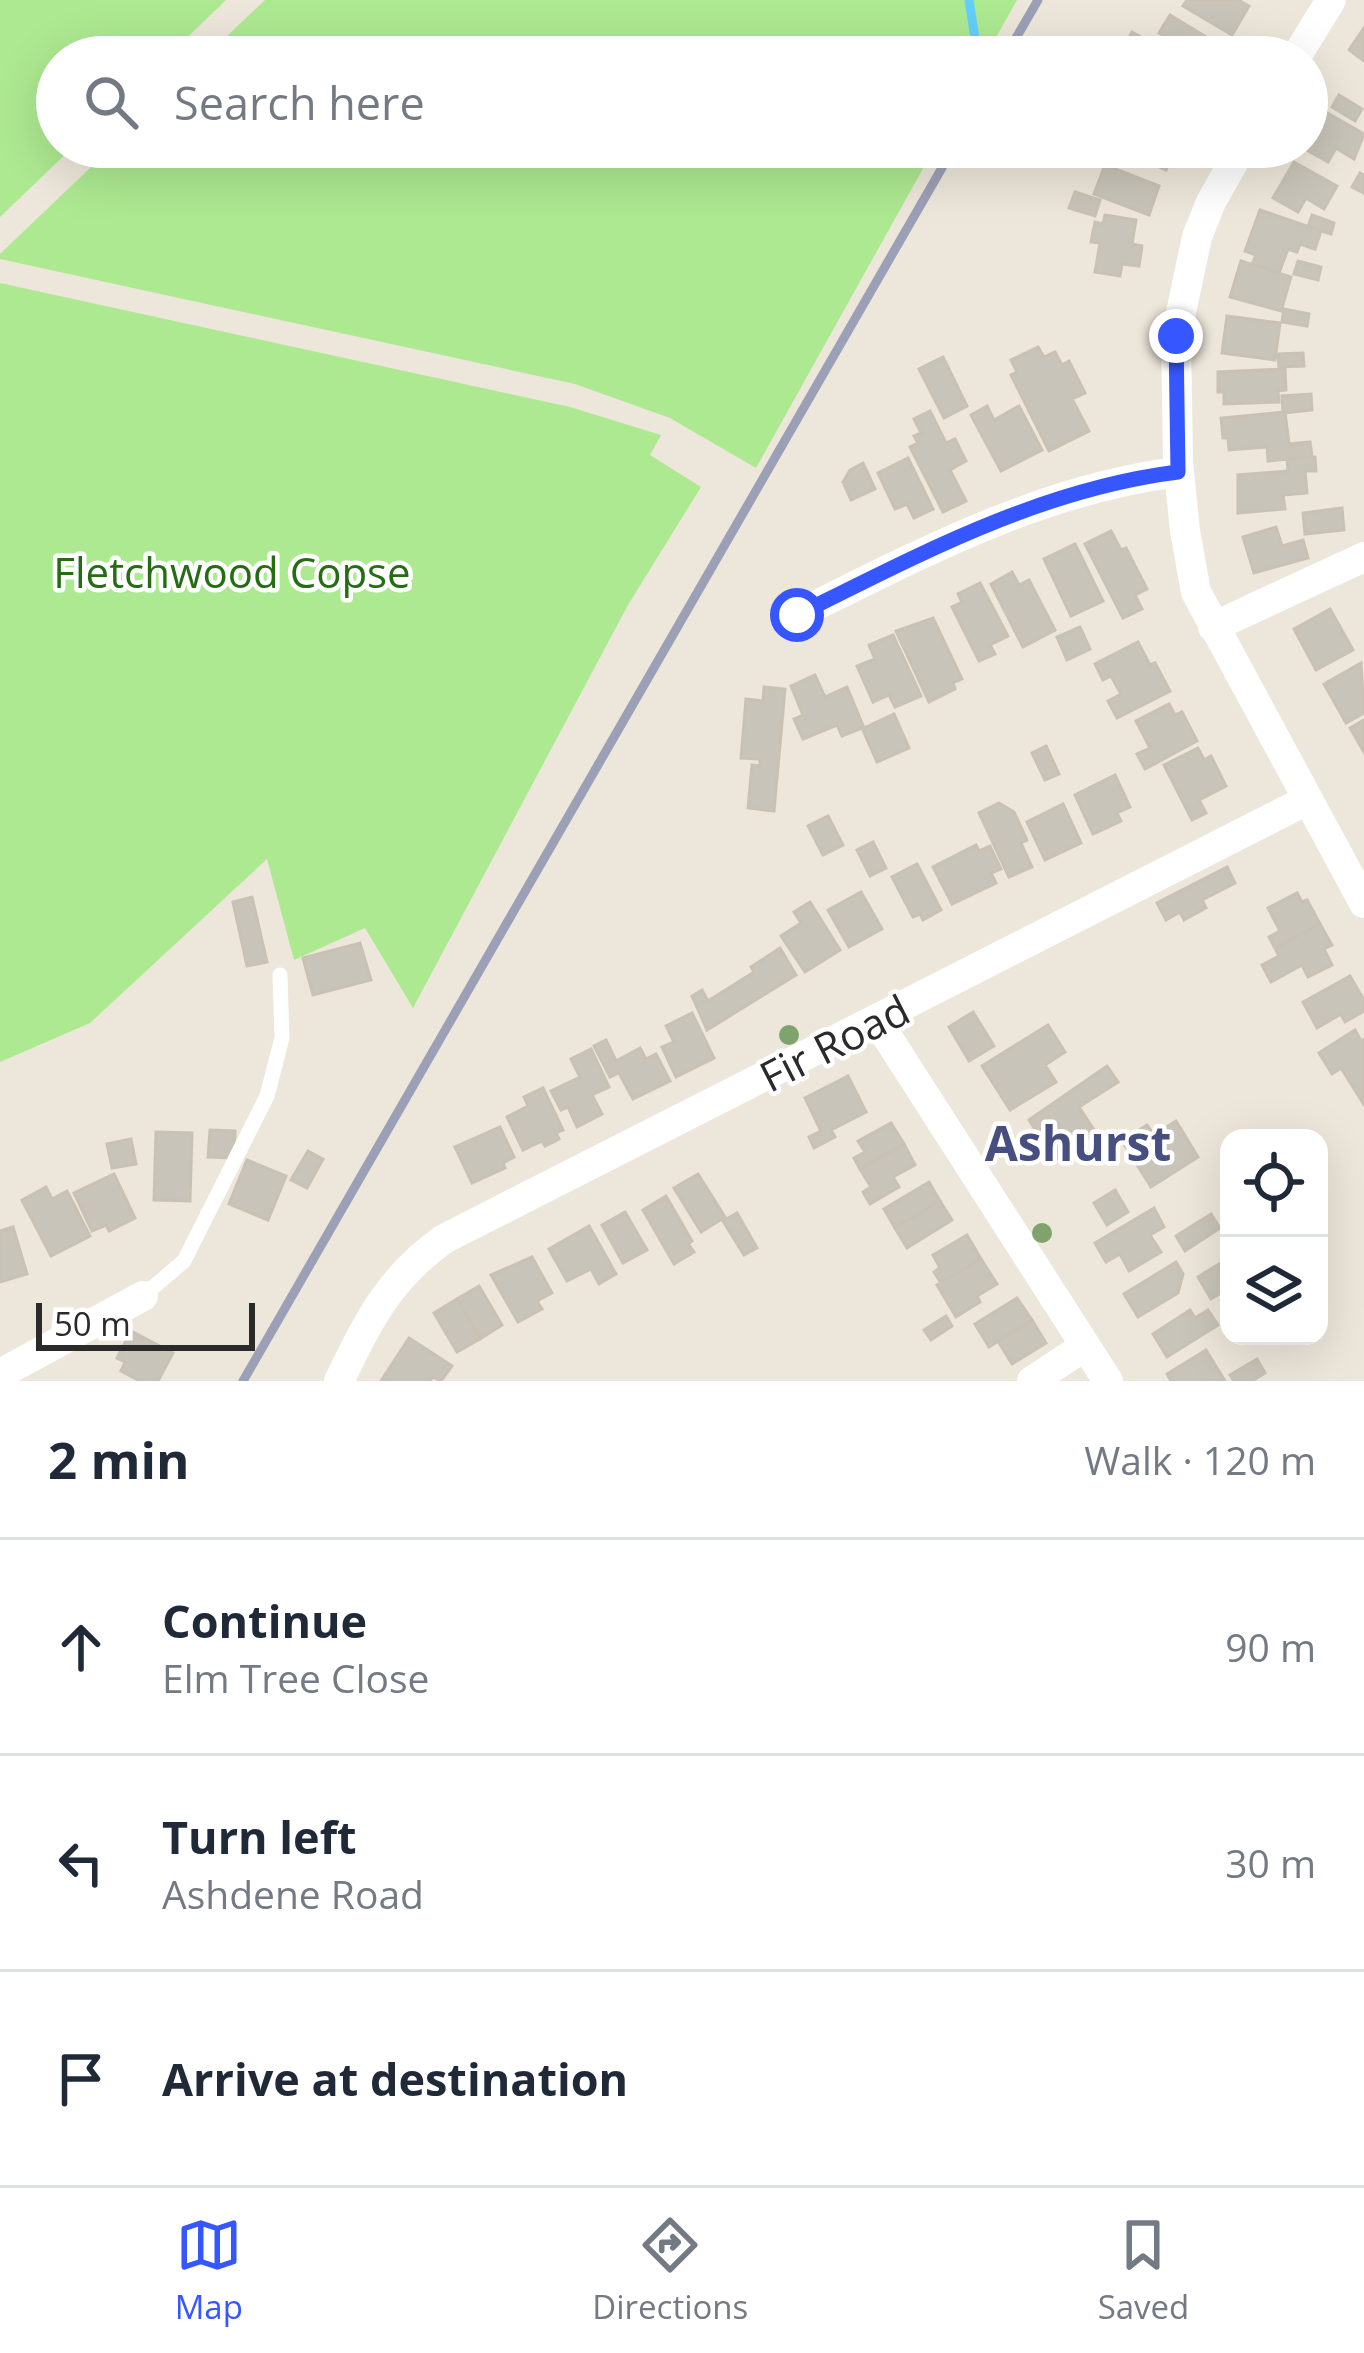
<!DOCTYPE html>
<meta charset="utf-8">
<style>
:root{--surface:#fff;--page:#f6f6f7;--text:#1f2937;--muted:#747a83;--line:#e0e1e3;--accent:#3656ff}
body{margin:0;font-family:"Open Sans",sans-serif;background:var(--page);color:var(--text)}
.controls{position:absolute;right:36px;bottom:36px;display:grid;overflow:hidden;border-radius:24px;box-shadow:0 12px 48px #0002}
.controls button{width:108px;height:108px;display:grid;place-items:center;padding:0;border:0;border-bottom:3px solid var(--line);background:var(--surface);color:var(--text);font:60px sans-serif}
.scale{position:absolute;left:36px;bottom:30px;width:219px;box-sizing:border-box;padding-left:12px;border:6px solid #2a2a2a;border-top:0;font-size:33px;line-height:42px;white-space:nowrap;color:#2a2a2a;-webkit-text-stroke:9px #fff;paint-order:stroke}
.stop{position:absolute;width:36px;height:36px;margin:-27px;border:9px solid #3656ff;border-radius:50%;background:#fff}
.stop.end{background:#3656ff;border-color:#fff;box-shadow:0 3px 12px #0008}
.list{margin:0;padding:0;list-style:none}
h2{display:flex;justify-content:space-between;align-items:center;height:156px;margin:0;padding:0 48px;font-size:51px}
h2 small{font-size:39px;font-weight:400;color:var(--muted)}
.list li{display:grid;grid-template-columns:78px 1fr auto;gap:36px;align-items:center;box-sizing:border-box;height:216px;padding:0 48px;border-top:3px solid var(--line)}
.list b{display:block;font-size:45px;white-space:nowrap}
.list p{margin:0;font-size:39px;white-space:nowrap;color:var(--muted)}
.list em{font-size:39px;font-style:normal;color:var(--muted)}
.icon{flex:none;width:66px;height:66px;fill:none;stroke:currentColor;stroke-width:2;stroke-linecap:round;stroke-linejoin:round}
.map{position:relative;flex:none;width:1364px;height:1381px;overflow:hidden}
.search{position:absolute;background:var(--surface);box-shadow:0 12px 48px #0002;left:36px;right:36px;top:36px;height:132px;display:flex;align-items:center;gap:30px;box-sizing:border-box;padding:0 42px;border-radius:66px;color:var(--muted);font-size:45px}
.sheet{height:804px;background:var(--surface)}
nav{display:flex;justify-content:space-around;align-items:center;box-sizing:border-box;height:168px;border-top:3px solid var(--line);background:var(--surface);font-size:33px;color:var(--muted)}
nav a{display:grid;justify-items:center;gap:6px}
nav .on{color:var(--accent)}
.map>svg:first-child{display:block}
</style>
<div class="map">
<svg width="1364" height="1381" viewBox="0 0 1364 1381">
<rect width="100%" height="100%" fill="#ede6da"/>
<g fill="#ade991">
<polygon points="0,0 226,0 167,57 57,57 57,147 73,147 0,217"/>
<polygon points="265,0 1017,0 985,57 205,57"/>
<polygon points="112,147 935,147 756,468 670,418 575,384 0,259 0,254"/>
<polygon points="0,283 570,407 661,435 650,455 701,487 628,605 413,1008 365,928 294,960 267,859 90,1023 0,1062"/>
</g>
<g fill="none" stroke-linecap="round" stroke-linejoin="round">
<polyline stroke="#63cefa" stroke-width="9" points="969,0 976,45"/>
</g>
<g fill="#c8c4b9" stroke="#c9c2b4" stroke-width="3">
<polygon points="1187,0 1238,0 1249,6 1232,35 1183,6"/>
<polygon points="1170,15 1226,49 1221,57 1174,57 1159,48 1166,37 1159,33"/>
<polygon points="1364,28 1364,61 1349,50"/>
<polygon points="1132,32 1162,49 1157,57 1150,57 1126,43"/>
<polygon points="1339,95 1362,109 1355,121 1332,107"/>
<polygon points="1324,111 1364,134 1354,159 1336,148 1328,162 1303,148"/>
<polygon points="1071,147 1105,147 1098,165 1069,154"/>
<polygon points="1115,147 1175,147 1166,170"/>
<polygon points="1294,162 1337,186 1324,209 1306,198 1298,212 1273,198"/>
<polygon points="1105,165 1159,186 1149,215 1094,194"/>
<polygon points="1360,173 1364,175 1364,193 1352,187"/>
<polygon points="1075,192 1100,200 1095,216 1069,208"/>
<polygon points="1260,210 1321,231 1315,249 1300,244 1297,252 1288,249 1279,273 1252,264 1256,255 1245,251"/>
<polygon points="1105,215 1136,220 1132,244 1142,246 1139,266 1122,264 1120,276 1095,272 1100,243 1091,242 1095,222 1103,224"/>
<polygon points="1312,215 1334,223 1331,234 1308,227"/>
<polygon points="1241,261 1291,277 1281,311 1230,297"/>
<polygon points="1298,261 1321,267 1318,280 1294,274"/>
<polygon points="1284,309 1309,314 1307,326 1282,322"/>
<polygon points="1227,316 1280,323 1275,360 1222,353"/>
<polygon points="1038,347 1044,357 1055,352 1062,365 1069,361 1085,393 1072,399 1089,431 1049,451 1011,375 1017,372 1011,360"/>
<polygon points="1303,353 1304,366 1279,367 1278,354"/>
<polygon points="943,357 967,406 944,418 919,369"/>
<polygon points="1285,369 1286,390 1278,391 1279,402 1224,404 1224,392 1218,392 1218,372"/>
<polygon points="1311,394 1312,410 1283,413 1282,396"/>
<polygon points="987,406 994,420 1019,406 1042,450 1001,471 971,415"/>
<polygon points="930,411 946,443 955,439 966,461 950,470 966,501 943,512 910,447 918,443 914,436 921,433 914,419"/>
<polygon points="1285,412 1289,444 1310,442 1312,457 1268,461 1267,447 1229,450 1228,438 1223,438 1221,418"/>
<polygon points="1312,457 1315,457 1316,471 1305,471 1307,493 1283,495 1285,509 1238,513 1238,475 1288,471 1287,459"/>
<polygon points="908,458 933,509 914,518 907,504 895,509 878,473"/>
<polygon points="863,463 875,489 851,500 843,482 850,470"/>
<polygon points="1342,508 1344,530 1305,534 1303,513"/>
<polygon points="1276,527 1282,546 1303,540 1308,558 1254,573 1243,537"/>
<polygon points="1111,531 1121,550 1126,548 1147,589 1135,595 1142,609 1123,618 1085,544"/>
<polygon points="1075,544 1103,601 1071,616 1044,559"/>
<polygon points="1012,572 1019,585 1029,580 1055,630 1023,647 991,584"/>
<polygon points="980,583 1008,636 990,645 995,654 979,661 952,607 962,602 958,594"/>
<polygon points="1330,609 1353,650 1316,670 1294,629"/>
<polygon points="933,618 962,679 953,683 955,689 929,702 896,631"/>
<polygon points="1080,627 1090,649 1067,660 1057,637"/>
<polygon points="893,635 921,696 895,707 889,695 873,702 857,666 875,659 869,645"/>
<polygon points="1138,642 1150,665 1155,663 1170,691 1117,718 1108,701 1121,694 1111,676 1103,680 1095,664"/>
<polygon points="1361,663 1364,713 1346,723 1324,684"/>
<polygon points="815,675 825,697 847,687 864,728 894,714 909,748 877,762 862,728 842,736 837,725 803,739 794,719 803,715 791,686"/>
<polygon points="764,687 785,689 774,811 748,808 752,765 760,766 760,759 741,758 746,699 763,701"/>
<polygon points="1169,704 1175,715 1182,712 1197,741 1145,769 1137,754 1150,748 1136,721"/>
<polygon points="1364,720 1364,752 1350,728"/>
<polygon points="1046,746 1059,774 1045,780 1032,753"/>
<polygon points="1198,748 1204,760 1211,756 1226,786 1199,800 1206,813 1192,820 1164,765"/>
<polygon points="1115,775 1130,807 1117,813 1121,821 1093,834 1075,795"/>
<polygon points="999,803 1014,812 1027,840 1021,843 1032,867 1009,877 979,813"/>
<polygon points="1063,804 1081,843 1045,860 1027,822"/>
<polygon points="828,816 843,845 823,855 808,826"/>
<polygon points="873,842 886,868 870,876 857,850"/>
<polygon points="976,845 979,851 990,846 1001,869 991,873 996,883 952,904 933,867"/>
<polygon points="917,864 941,910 923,920 920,914 913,917 892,877"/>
<polygon points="1227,867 1235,883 1202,900 1206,908 1184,920 1180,912 1166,920 1157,903"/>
<polygon points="861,892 882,929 849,947 828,910"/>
<polygon points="1297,893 1302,902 1307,900 1320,924 1275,948 1269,937 1280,931 1268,908"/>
<polygon points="252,897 267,962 247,966 233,902"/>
<polygon points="810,902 840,950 805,972 781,936 801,923 794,912"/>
<polygon points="1320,924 1332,945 1324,949 1332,965 1308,977 1302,965 1271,982 1262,965 1279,956 1275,948"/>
<polygon points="360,943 371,980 313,995 303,958"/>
<polygon points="780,948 796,975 707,1030 692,996 702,990 708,1001 754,972 751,967"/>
<polygon points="1350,976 1364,1000 1364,1011 1345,1022 1341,1014 1317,1028 1303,1002"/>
<polygon points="973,1012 994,1046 969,1061 949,1027"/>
<polygon points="692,1013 714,1058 676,1077 662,1047 674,1042 666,1026"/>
<polygon points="1048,1025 1065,1052 1045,1065 1056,1082 1010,1110 982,1066"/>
<polygon points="1355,1030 1361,1041 1364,1039 1363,1103 1341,1068 1332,1074 1319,1053"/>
<polygon points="606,1040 616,1061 640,1048 646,1059 656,1054 670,1081 633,1099 619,1073 610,1077 594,1046"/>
<polygon points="591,1049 609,1087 592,1095 602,1114 577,1127 568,1107 561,1110 551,1091 580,1077 571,1059"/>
<polygon points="1107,1066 1118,1082 1079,1107 1096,1133 1055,1160 1029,1120"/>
<polygon points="848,1076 866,1112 831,1130 835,1137 814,1148 809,1137 821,1131 805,1098"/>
<polygon points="543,1088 563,1130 556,1133 559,1139 545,1146 542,1141 523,1150 507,1117 528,1106 524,1097"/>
<polygon points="1176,1121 1198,1157 1151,1187 1122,1141 1147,1125 1154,1135"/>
<polygon points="891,1123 904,1144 860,1169 854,1158 865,1152 858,1141"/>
<polygon points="500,1127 514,1157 503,1163 505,1168 472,1183 455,1147"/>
<polygon points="210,1130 235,1131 234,1158 208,1157"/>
<polygon points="156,1132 192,1133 190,1201 154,1200"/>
<polygon points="131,1139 136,1164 112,1168 107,1144"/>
<polygon points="904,1144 915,1165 893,1177 899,1187 870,1204 863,1192 871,1187 860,1169"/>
<polygon points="308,1151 323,1159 307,1188 291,1180"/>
<polygon points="247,1160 286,1176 268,1220 229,1204"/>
<polygon points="114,1174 135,1218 109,1231 106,1225 92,1231 74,1193"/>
<polygon points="698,1174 725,1217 701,1232 674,1188"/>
<polygon points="929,1182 940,1201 895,1228 884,1209"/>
<polygon points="46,1187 52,1199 67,1191 90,1236 51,1256 22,1200"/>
<polygon points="1115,1190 1128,1212 1107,1225 1094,1203"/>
<polygon points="666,1196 692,1241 688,1244 694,1252 674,1264 643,1210"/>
<polygon points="940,1201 952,1220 907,1248 895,1228"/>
<polygon points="1154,1208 1164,1227 1150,1235 1161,1252 1129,1271 1120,1254 1106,1262 1095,1243"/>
<polygon points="625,1212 647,1250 623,1263 602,1225"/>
<polygon points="737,1213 757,1248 744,1255 723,1221"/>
<polygon points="1211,1214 1220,1228 1185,1251 1176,1236"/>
<polygon points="589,1226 616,1274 599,1284 591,1269 567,1281 549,1249"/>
<polygon points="13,1227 27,1274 0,1282 0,1231"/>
<polygon points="967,1235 981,1259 941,1283 934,1272 940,1268 933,1255"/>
<polygon points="532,1257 552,1293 537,1301 542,1309 518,1322 491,1275"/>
<polygon points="981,1259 997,1284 977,1296 980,1302 956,1317 937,1285"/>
<polygon points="1176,1262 1183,1274 1178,1293 1138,1317 1124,1294"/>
<polygon points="1219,1264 1229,1279 1229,1288 1211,1299 1198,1277"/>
<polygon points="479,1286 502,1325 480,1339 457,1299"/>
<polygon points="1017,1298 1032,1320 989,1347 975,1324"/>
<polygon points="457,1299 480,1339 457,1352 434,1313"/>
<polygon points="1190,1310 1195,1318 1208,1310 1218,1325 1167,1357 1153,1334"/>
<polygon points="946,1316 952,1326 931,1340 924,1330"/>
<polygon points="1032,1320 1046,1343 1012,1364 998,1341"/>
<polygon points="131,1331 173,1353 158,1381 140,1381 121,1371 125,1362 117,1358"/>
<polygon points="409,1338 452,1366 441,1381 433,1377 430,1381 381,1381"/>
<polygon points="1206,1350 1225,1381 1171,1381 1167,1374"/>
<polygon points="1257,1359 1265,1373 1252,1381 1234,1381 1230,1375"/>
</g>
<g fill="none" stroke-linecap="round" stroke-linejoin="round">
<polyline stroke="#fff" stroke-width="15" points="143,1296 184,1261 267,1096 282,1038 280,975"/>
<g stroke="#fff" stroke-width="30">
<polyline points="1296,57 1331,0"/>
<polyline points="1242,147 1211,202 1197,237 1176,336 1178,461 1185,531 1196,592 1364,903"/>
<path d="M797,615C920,554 1041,489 1178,472"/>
<polyline points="1213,627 1364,557"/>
<polyline points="877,1021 1108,1381"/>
<polyline points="0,1374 143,1296"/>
<path d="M339,1381C369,1320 388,1279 444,1239L1307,800"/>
<polyline points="1032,1381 1085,1346"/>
</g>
<g stroke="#9ca0b6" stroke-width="9">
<polyline points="1005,57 1038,0"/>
<polyline points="243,1381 954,147"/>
</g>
</g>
<g fill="#7ea36d">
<circle cx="789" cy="1035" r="10"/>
<circle cx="1042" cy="1233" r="10"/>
</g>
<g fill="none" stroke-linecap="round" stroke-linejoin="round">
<path stroke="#3656ff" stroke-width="15" d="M797,615C920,554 1041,489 1178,472L1176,336"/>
</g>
<g text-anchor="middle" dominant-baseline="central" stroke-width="9" stroke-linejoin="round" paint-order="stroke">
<g font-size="42" fill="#246d13" stroke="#fff">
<text x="232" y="571">Fletchwood Copse</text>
</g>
<g font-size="42" fill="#2a2a2a" stroke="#fff">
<text transform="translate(834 1042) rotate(-27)">Fir Road</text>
</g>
<g font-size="48" font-weight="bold" fill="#464f7f" stroke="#fff">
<text x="1078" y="1142">Ashurst</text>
</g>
</g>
</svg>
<div class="controls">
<button><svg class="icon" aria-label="locate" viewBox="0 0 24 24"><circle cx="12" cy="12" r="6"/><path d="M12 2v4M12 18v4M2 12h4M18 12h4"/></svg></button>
<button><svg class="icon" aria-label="layers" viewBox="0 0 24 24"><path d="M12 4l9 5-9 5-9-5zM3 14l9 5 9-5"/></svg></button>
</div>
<div class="scale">50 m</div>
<div class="stop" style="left:797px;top:615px"></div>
<div class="stop end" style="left:1176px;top:336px"></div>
<div class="search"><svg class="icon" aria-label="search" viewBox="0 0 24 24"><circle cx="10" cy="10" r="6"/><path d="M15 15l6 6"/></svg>Search here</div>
</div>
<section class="sheet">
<h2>2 min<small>Walk · 120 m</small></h2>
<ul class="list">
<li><svg class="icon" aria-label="ahead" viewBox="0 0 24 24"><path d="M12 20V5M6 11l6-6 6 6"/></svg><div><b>Continue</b><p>Elm Tree Close</p></div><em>90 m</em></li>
<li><svg class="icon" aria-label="left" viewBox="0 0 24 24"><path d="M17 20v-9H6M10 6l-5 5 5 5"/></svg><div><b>Turn left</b><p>Ashdene Road</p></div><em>30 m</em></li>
<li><svg class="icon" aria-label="arrive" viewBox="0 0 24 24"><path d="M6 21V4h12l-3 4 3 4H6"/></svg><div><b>Arrive at destination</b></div></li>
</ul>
</section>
<nav>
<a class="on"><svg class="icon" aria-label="map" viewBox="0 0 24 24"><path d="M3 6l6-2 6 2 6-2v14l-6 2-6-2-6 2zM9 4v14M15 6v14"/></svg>Map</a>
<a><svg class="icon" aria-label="directions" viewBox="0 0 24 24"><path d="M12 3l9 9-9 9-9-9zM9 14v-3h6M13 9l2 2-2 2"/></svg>Directions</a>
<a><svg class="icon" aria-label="saved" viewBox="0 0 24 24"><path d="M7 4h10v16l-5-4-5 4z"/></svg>Saved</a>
</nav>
